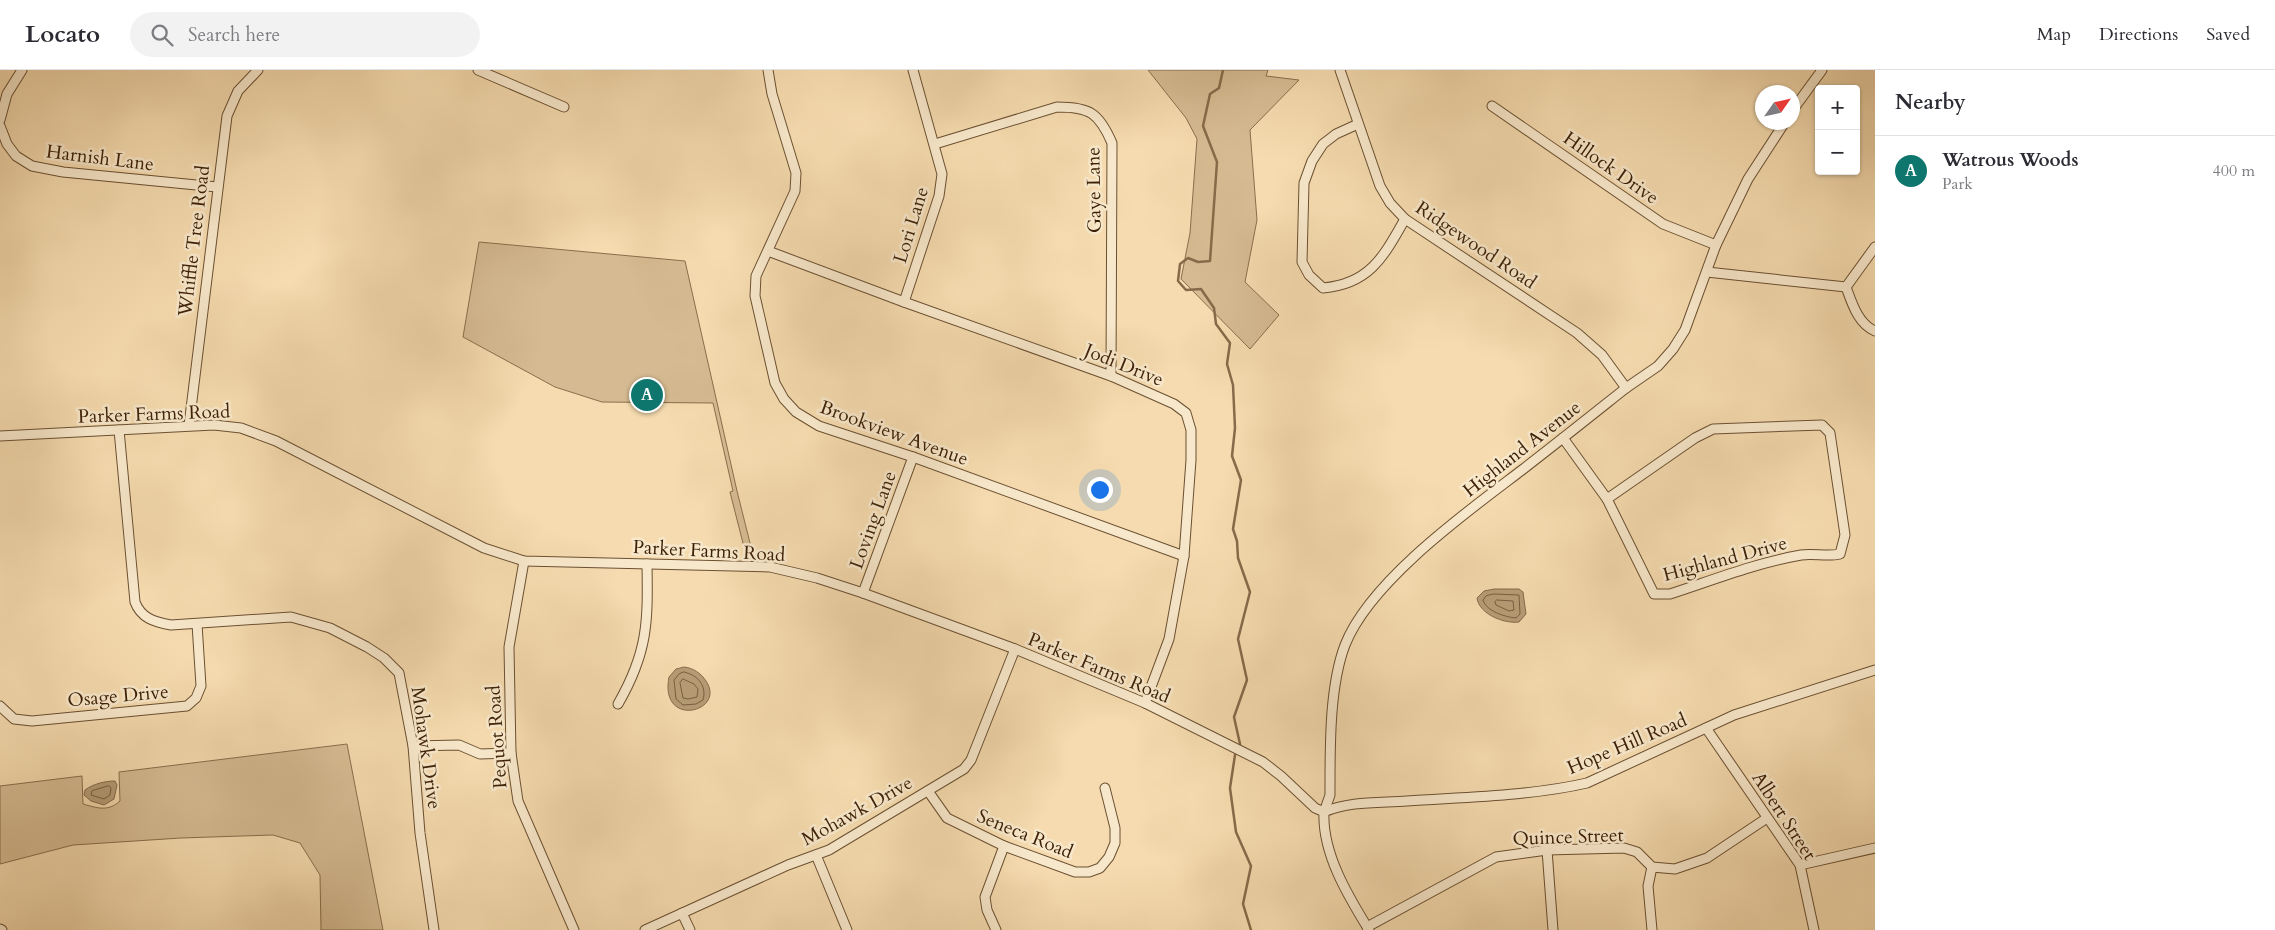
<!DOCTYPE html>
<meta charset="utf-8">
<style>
:root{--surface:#fff;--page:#f2f2f3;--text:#2b2b33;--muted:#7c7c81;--line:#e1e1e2;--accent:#0f766e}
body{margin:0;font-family:Cardo,serif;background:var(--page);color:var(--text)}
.controls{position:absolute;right:15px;top:15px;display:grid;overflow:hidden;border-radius:5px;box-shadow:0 1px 4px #0004}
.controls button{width:45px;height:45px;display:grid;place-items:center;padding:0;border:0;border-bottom:1px solid var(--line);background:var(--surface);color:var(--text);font:25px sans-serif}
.compass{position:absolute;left:1755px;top:15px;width:45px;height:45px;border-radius:50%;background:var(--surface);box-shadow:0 1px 4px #0004;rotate:56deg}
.you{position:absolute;left:1099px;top:419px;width:18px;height:18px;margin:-12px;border:4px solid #fff;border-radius:50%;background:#1a73e8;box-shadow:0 0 0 8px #1a73e833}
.badge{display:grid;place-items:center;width:32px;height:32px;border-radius:50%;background:var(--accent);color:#fff;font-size:16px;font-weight:700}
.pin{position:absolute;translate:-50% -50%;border:2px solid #fff;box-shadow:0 1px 5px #0006}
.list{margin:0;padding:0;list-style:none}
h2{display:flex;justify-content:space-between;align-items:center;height:65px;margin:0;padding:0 20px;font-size:21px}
h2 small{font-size:16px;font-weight:400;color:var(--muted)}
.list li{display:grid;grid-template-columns:32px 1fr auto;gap:15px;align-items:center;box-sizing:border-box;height:70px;padding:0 20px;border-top:1px solid var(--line)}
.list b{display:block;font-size:19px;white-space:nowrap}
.list p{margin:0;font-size:16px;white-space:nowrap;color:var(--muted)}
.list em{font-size:16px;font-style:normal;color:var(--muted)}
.icon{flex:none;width:28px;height:28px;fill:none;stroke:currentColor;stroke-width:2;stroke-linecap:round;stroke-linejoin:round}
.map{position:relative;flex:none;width:1875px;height:860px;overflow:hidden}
header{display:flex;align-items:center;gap:30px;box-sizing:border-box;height:70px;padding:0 25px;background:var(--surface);border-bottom:1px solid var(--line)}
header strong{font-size:24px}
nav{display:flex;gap:28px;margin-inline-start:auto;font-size:18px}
.search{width:350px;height:45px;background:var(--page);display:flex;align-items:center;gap:12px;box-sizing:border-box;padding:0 18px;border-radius:28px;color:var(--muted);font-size:19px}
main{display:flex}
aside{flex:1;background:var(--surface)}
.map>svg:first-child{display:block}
</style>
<header>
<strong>Locato</strong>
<div class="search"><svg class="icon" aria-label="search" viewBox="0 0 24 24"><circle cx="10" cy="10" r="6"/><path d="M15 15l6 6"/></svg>Search here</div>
<nav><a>Map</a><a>Directions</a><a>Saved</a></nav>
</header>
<main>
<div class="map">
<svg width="1875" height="860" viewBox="0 0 1875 860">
<rect width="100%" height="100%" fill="#f5dbaf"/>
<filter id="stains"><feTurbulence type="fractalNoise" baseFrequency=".004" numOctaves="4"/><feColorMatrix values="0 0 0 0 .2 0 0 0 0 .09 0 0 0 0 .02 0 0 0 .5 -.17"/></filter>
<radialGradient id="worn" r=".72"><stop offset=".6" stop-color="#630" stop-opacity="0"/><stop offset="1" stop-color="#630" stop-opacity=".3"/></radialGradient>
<g fill="#d6bb92" stroke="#8a6e4c">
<polygon points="1148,0 1268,0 1266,6 1299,10 1250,60 1257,150 1245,212 1279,245 1250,279 1181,209 1190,163 1197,69 1186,48"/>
<polygon points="479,172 685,191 737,421 753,485 746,485 730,422 733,421 713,333 602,332 555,317 463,267"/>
<path d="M347,674L383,860H321L320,805L300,773L273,765L181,768L73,775L0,794V716L82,706L83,734C97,738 108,742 120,731L119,702Z"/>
</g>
<g fill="#b69c76" stroke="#866b4a">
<path d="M1494,519H1519L1523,522L1526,544L1519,552C1504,554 1479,544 1477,528L1484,521Z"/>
<path d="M684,597C693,598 701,603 706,611C727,642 659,659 669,607L676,599Z"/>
<path d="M115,711L117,715L114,729L104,735L91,731L84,725L85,720C93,714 105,711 115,711Z"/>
</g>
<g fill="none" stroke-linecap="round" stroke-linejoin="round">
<g stroke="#7a5e3e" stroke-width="1">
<path d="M1494,524L1519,525L1520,544L1516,548C1505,547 1486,541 1483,530L1486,526Z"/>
<polygon points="1497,530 1513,531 1514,540 1509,541 1496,535 1495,532"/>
<path d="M684,602C698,605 707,616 703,630L696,634L683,635L676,629L674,610L679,604Z"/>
<polygon points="683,609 694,614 698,619 697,627 688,629 683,628 680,613"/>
<polygon points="109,716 111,718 110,725 104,729 91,725 92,721"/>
</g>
<g stroke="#866b4a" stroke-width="2.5">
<polyline points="1223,0 1219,18 1210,24 1203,56 1217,92 1210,191 1198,192 1188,188 1180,194 1178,211 1186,220 1201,219 1214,238 1216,254 1230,273 1227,294 1233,315 1235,358 1232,386 1241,410 1233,459 1237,471 1238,488 1250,522 1238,569 1247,610 1234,647 1240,674"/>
<polyline points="1235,685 1230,718 1236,762 1251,796 1243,834 1251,860"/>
</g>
<g stroke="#6b5031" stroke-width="11">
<g id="minor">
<polyline points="478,0 564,37"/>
<polyline points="768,0 772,24 796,103 795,121 756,206 755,226 775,313 784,329 796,342 819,356 913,387 1184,486"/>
<polyline points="1340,0 1380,116 1390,133 1405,149 1577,263 1602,285 1626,318"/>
<polyline points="1492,36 1663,154 1716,175"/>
<polyline points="1792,41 1822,0"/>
<polyline points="0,50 7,24 22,0"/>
<path d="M1358,54L1336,64L1323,74L1312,91L1304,113L1302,192L1309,205L1323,218C1370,214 1384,186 1405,149"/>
<polyline points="0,56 7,74 16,86 32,96 63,102 217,117"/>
<path d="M935,74L1057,37C1090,37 1099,43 1112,73L1111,306"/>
<polyline points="768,181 904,232 1111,306 1174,334 1186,343 1191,360 1191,390 1184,486 1169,569 1145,633"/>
<path d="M1707,202L1846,217C1852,233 1858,254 1875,261"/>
<polyline points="1846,217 1875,177"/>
<polyline points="904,232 939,126 942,104 913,0"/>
<polyline points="189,355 227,46 238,21 258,0"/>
<path d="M1822,355L1830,363L1845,465L1840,484C1827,487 1814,483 1801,485C1756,493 1713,510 1670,524H1654L1607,429L1695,368L1713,359Z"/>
<path d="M119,360L135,532C141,548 154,552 171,555L291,547L330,558L367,577L384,588L399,603L413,676L420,763L434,860"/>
<path d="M0,366L214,355L241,358L276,371L484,478L524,491L770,497L817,508L863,523L1015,579L1145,633L1263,692L1281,706L1315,738L1324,742C1322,783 1348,826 1369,860"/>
<polyline points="1563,368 1607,429"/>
<polyline points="524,491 509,577 511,683 518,731 574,860"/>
<polyline points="863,523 913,387"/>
<path d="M618,634C648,582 648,552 647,494"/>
<polyline points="0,636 14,649 32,651 187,636 196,628 201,616 197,554"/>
<polyline points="1706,658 1800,795 1814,860"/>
<polyline points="413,676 459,675 480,684 511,683"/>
<polyline points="928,721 947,748 1004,776 1075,802 1089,802 1100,798 1109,787 1115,773 1115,758 1105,718"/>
<path d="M1324,742L1330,725C1330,680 1329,617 1345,575C1370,511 1468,441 1522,400C1557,373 1592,345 1626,318L1658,296L1673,279L1685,260L1716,175L1748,109L1785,52"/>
<path d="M1324,742C1349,731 1379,733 1407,731C1466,727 1530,726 1587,713L1734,645L1875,600"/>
<polyline points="1547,780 1553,860"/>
<polyline points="816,785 847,860"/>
<polyline points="1800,795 1875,778"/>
<polyline points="682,843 690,860"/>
<polyline points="1367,857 1496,787 1547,780 1624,778 1637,782 1652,797 1675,799 1707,788 1767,748"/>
<polyline points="0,859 2,860"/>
<polyline points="645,860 788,795 829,780 964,699 971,690 1015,579"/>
<polyline points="996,860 987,840 985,827 1004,776"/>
<polyline points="1652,860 1648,816 1652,797"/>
</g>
</g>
<use href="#minor" stroke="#f8e8cb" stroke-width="9"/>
</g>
<g text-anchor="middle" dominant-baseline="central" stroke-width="5" stroke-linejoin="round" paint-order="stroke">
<g font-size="19" fill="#3d2107" stroke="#f8e8cb">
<text transform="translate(100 88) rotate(7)">Harnish Lane</text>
<text transform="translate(1611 98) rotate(35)">Hillock Drive</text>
<text transform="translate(1094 120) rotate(-91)">Gaye Lane</text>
<text transform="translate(911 155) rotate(-73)">Lori Lane</text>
<text transform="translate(194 171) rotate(-83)">Whiffle Tree Road</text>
<text transform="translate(1476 175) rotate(34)">Ridgewood Road</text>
<text transform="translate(1124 295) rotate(22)">Jodi Drive</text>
<text transform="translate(154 344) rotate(-2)">Parker Farms Road</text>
<text transform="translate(894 363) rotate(20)">Brookview Avenue</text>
<text transform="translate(1522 379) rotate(-38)">Highland Avenue</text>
<text transform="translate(873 450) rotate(-70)">Loving Lane</text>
<text transform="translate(709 481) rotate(3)">Parker Farms Road</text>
<text transform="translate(1725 489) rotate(-15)">Highland Drive</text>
<text transform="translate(1099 598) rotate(23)">Parker Farms Road</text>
<text transform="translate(118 626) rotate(-5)">Osage Drive</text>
<text transform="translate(497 667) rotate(-94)">Pequot Road</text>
<text transform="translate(1627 674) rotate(-23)">Hope Hill Road</text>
<text transform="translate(426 678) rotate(82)">Mohawk Drive</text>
<text transform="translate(857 741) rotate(-29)">Mohawk Drive</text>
<text transform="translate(1784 746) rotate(57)">Albert Street</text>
<text transform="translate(1025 764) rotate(22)">Seneca Road</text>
<text transform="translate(1568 767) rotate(-2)">Quince Street</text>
</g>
</g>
<rect width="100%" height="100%" filter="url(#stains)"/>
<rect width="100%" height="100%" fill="url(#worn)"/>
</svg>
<div class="controls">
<button>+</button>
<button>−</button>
</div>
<svg class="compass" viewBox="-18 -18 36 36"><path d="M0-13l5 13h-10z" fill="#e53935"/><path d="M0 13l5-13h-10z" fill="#7c7c81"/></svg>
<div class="you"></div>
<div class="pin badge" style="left:647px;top:325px">A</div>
</div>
<aside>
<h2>Nearby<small></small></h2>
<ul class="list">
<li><span class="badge">A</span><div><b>Watrous Woods</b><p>Park</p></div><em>400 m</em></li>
</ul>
</aside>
</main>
